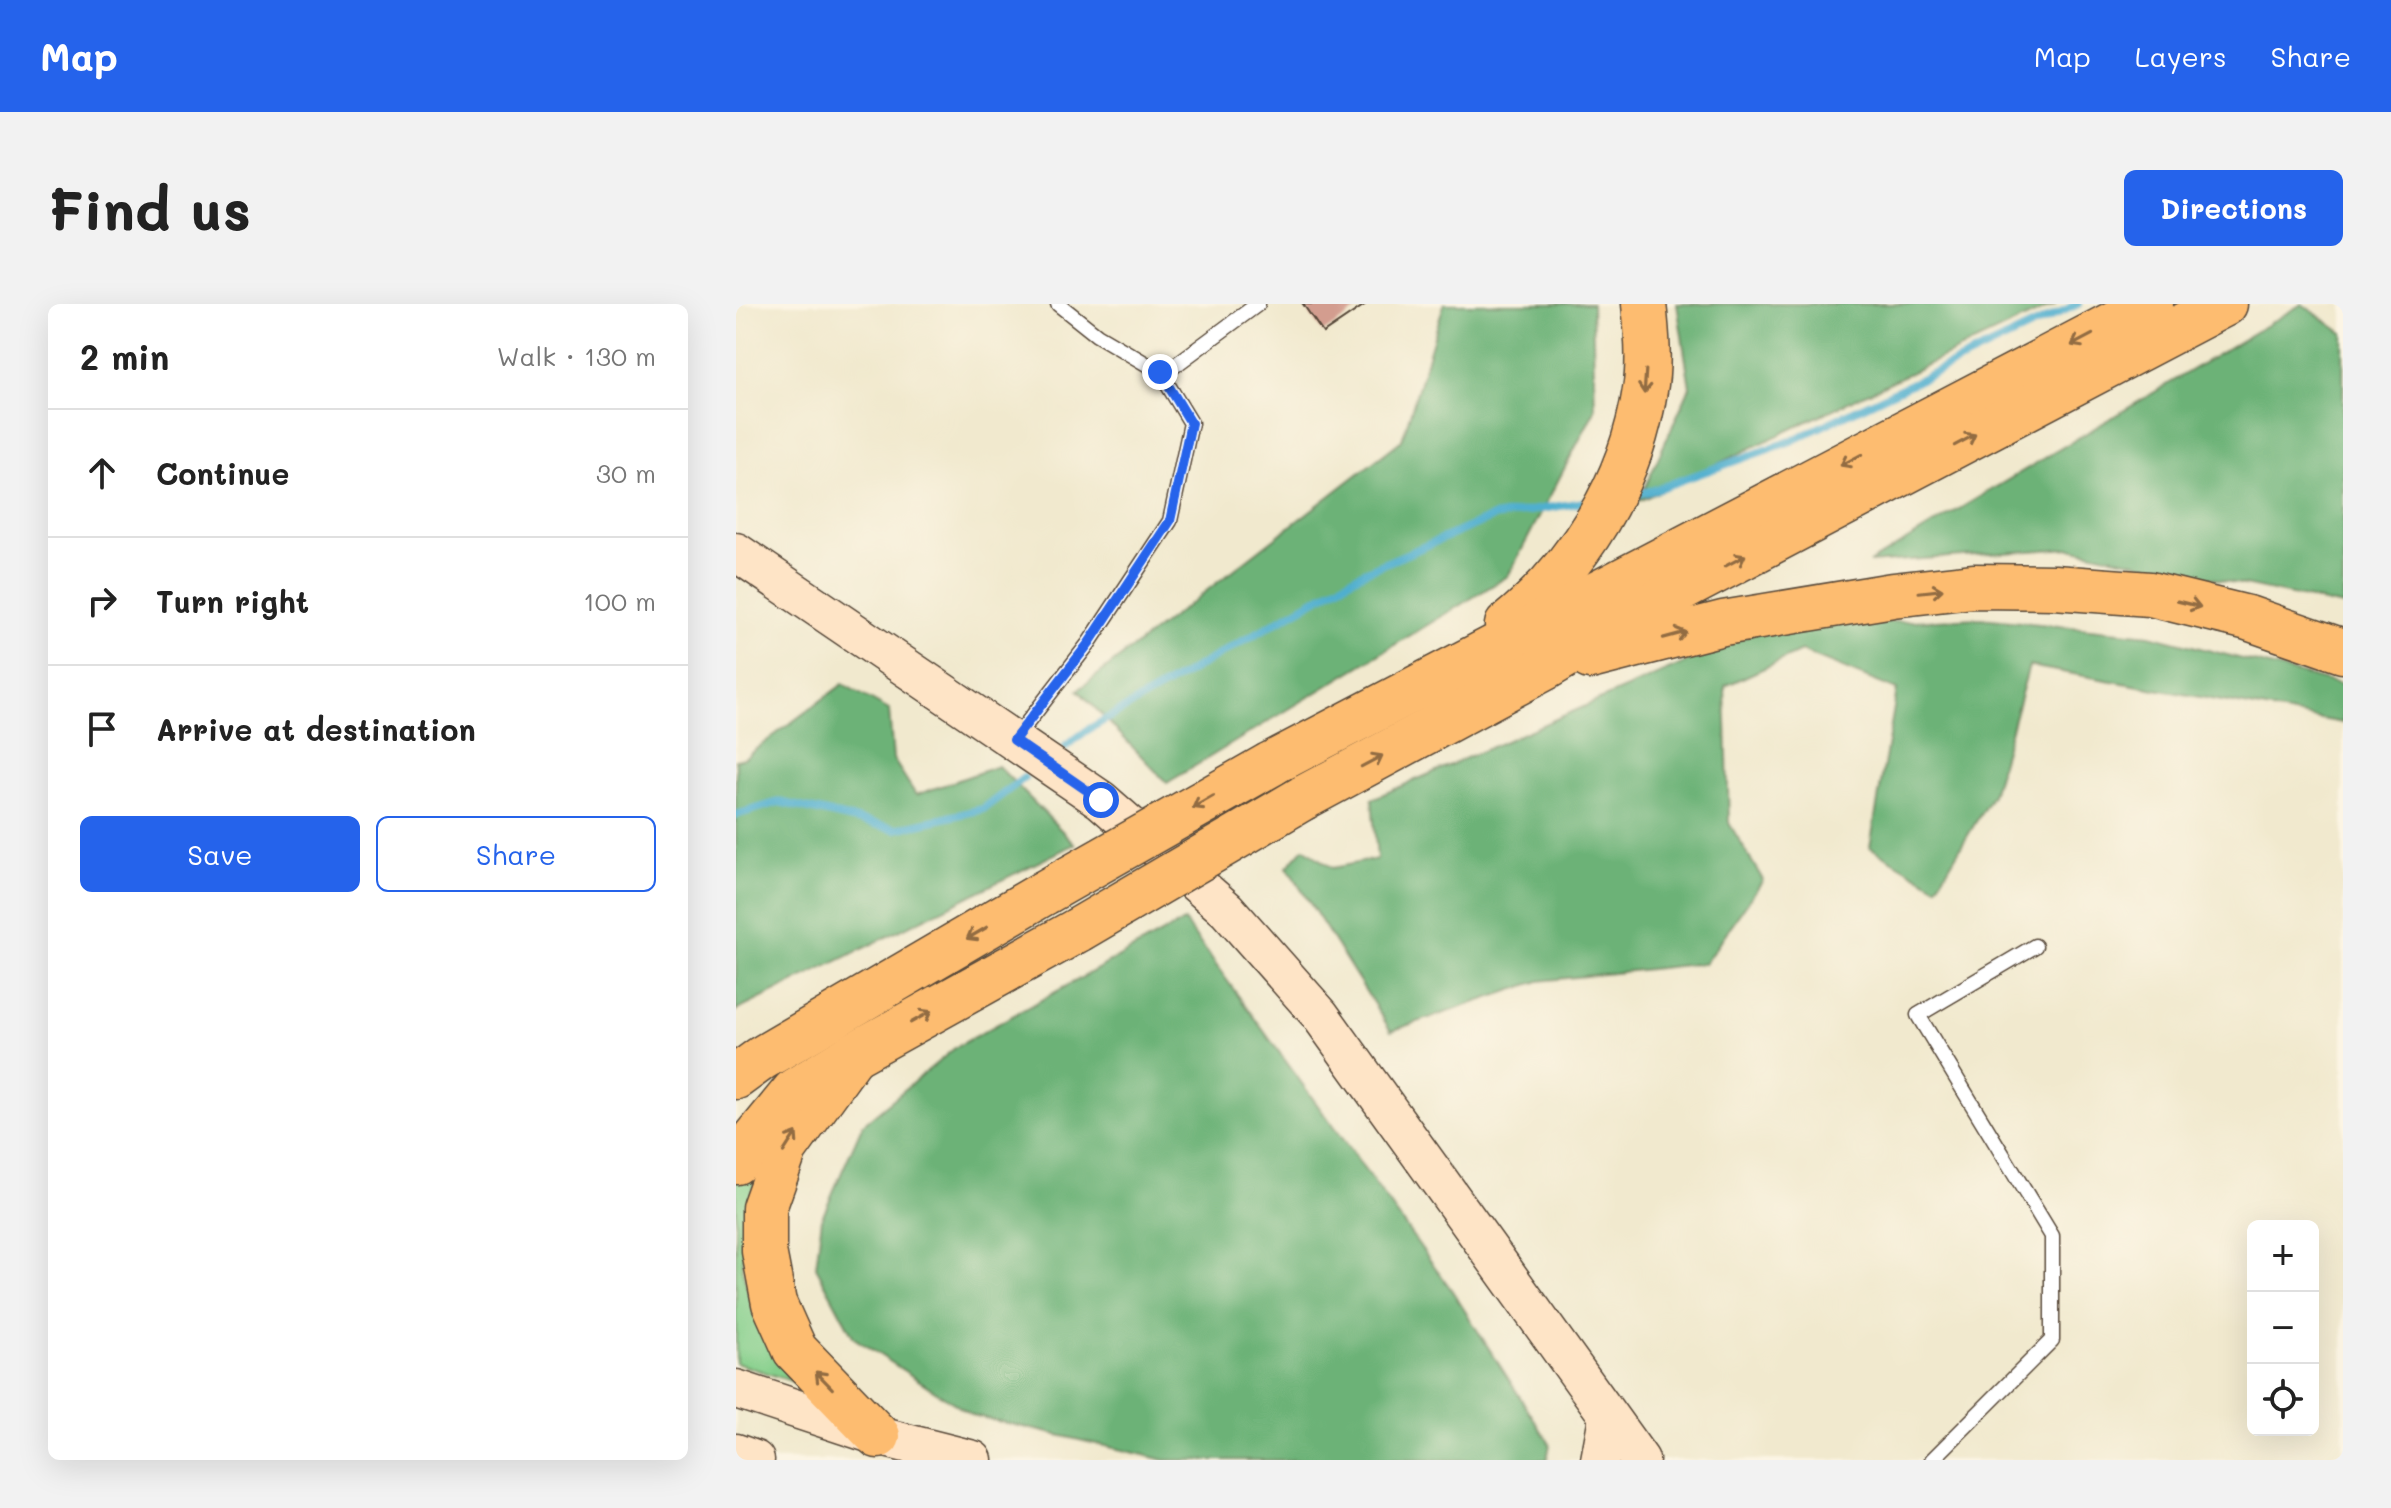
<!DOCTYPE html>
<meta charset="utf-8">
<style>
:root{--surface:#fff;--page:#f2f2f2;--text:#222;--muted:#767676;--line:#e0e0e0;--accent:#2563eb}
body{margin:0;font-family:Mali,sans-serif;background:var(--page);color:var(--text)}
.controls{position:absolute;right:24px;bottom:24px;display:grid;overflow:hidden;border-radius:12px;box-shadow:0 8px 32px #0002}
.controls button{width:72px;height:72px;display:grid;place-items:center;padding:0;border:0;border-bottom:2px solid var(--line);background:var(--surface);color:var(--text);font:40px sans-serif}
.stop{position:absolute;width:24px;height:24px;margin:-18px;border:6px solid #2563eb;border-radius:50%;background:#fff}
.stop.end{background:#2563eb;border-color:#fff;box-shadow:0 2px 8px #0008}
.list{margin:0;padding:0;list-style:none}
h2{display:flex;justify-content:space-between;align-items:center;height:104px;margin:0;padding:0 32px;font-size:34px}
h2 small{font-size:26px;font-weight:400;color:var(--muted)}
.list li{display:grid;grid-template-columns:52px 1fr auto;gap:24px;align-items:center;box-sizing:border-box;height:128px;padding:0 32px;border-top:2px solid var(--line)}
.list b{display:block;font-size:30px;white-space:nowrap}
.list em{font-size:26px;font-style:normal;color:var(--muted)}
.actions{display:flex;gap:16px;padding:24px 32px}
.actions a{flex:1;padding:18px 0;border:2px solid var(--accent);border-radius:12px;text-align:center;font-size:28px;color:var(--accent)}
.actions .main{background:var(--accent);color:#fff}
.icon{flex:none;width:44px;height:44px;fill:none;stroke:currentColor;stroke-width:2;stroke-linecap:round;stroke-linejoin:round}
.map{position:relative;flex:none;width:1607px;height:1156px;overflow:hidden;border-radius:12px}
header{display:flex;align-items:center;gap:48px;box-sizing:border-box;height:112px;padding:0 40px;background:var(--accent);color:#fff}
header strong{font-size:38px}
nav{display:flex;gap:44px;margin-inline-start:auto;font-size:28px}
.intro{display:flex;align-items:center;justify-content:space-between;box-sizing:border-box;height:192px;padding:0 48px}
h1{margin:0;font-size:56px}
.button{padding:20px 36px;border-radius:12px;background:var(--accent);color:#fff;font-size:28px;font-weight:700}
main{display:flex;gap:48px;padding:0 48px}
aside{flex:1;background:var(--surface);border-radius:12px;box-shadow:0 8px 32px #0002}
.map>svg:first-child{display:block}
</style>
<header>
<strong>Map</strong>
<nav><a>Map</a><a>Layers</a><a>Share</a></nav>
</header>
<div class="intro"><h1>Find us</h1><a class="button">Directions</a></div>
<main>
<aside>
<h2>2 min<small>Walk · 130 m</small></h2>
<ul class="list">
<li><svg class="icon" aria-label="ahead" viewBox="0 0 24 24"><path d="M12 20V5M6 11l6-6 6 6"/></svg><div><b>Continue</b></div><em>30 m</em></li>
<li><svg class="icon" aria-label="right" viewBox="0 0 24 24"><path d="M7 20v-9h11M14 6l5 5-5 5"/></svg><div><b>Turn right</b></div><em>100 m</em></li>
<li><svg class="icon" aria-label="arrive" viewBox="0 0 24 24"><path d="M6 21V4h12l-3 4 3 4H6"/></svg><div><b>Arrive at destination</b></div></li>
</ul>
<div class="actions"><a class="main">Save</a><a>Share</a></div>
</aside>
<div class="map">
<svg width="1607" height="1156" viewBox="0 0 1607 1156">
<rect width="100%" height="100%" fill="#fcf5e5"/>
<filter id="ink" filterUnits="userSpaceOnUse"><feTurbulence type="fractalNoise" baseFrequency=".0125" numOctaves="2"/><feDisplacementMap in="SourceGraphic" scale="16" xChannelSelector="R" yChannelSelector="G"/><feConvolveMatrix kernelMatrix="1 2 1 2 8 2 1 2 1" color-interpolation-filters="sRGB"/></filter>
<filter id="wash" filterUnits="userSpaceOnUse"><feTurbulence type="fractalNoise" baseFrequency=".006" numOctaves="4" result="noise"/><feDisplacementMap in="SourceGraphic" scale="32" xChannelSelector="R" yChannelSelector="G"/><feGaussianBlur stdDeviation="1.8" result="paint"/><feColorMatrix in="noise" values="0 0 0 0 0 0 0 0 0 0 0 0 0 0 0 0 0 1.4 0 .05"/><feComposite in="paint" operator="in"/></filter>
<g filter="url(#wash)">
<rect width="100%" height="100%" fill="#f1e9ce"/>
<polygon fill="#85cf8b" stroke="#607c54" stroke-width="2" points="46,820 15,888 6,965 24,1028 55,1077 0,1059 0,878"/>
<g fill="#6cb277" stroke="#546e4a" stroke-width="2">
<polygon points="708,0 856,0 859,106 772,272 431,479 342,386 666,136"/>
<polygon points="941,0 1320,0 903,197 954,83"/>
<polygon points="1566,0 1607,29 1607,302 1334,244 1133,259"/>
<polygon points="1245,314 1414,331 1607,381 1607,419 1293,362 1256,491 1201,583 1134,543 1161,386 1065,347 989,382 993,519 1027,576 969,659 803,677 655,727 551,563 568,544 596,564 641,555 636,495 1031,323"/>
<polygon points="107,380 153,406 157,455 180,491 262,462 339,540 0,707 0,456 8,454"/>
<polygon points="448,617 715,985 814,1140 811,1156 429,1156 236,1111 118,1034 80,963 86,913 127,820 220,743"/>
</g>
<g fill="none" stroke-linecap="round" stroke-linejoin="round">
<g stroke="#50afcf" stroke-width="8">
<polyline points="895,191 915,187 1055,137 1342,0"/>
<polyline points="330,442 353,425 626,269 757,213 854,197"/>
<polyline points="0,511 43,498 160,525 247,505 288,474"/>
</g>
</g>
<g id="blocks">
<polygon fill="#d39d8f" points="567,0 630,0 587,29"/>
</g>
</g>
<g filter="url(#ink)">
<use href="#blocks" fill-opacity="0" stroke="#564738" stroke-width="2"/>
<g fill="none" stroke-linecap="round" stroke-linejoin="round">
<g stroke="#564738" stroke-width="17">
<g id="lane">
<polyline points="426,71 522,0"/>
<polyline points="278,436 353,339 434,217 455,119 424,68 361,31 322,0"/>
<polyline points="1196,1156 1316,1036 1316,932 1182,711 1299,642"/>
</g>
</g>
<g stroke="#564738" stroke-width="41">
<g id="secondary">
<polyline points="0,248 365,496 491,606 584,711 904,1156"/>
<polyline points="0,1085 142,1132 237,1156"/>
<polyline points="0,1149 19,1156"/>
<polyline points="864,1156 872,1113"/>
</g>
</g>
<g stroke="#564738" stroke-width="47">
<g id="highway">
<path d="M771,321C843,262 895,179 909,86C914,59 911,27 908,0"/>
<polyline points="854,353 987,319 1157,291 1237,282 1318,283 1414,290 1512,314 1607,347"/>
<polyline points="535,460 1415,0"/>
<polyline points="567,494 809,364 906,306 1489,0"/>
<polyline points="117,751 49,845 28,904 28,947 38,999 59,1046 142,1132"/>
<polyline points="0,773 26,754 308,589"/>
<polyline points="0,858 59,786 117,751 342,626"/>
</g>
</g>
<use href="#lane" stroke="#fff" stroke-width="14"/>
<use href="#secondary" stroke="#fee4c6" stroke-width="38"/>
<use href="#highway" stroke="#fdbc70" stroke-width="44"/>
<g stroke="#564738" stroke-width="47" stroke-linecap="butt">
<g id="highway-bridge">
<polyline points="308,589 535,460"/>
<polyline points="342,626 567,494"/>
</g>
</g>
<use href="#highway-bridge" stroke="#fdbc70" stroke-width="44"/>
</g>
<defs><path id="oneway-shaft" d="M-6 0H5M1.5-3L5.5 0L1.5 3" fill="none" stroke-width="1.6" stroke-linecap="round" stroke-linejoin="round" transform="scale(2)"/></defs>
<g stroke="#926c43">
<use href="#oneway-shaft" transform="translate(1346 36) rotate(152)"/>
<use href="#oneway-shaft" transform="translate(909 78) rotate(94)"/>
<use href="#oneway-shaft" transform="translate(1229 136) rotate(-28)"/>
<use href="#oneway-shaft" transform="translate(1115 156) rotate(152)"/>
<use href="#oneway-shaft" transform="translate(999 257) rotate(-28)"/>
<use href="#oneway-shaft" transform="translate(1195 287) rotate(-6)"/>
<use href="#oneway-shaft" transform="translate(1453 300) rotate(14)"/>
<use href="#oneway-shaft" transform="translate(939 331) rotate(-15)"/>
<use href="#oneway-shaft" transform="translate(636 457) rotate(-28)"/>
<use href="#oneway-shaft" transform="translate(467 498) rotate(150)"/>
<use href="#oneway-shaft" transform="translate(241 629) rotate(150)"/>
<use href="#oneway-shaft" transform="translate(185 713) rotate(-29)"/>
<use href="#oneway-shaft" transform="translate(54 838) rotate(-57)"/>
<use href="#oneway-shaft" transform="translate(88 1076) rotate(-134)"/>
</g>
</g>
<g fill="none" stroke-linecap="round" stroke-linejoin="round" filter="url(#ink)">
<polyline stroke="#2563eb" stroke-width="10" points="365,496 278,436 353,339 434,217 455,119 424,68"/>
</g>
</svg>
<div class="controls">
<button>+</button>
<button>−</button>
<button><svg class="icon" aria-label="locate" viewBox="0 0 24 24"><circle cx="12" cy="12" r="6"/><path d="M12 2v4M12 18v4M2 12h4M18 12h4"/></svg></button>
</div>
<div class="stop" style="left:365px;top:496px"></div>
<div class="stop end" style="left:424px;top:68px"></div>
</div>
</main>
